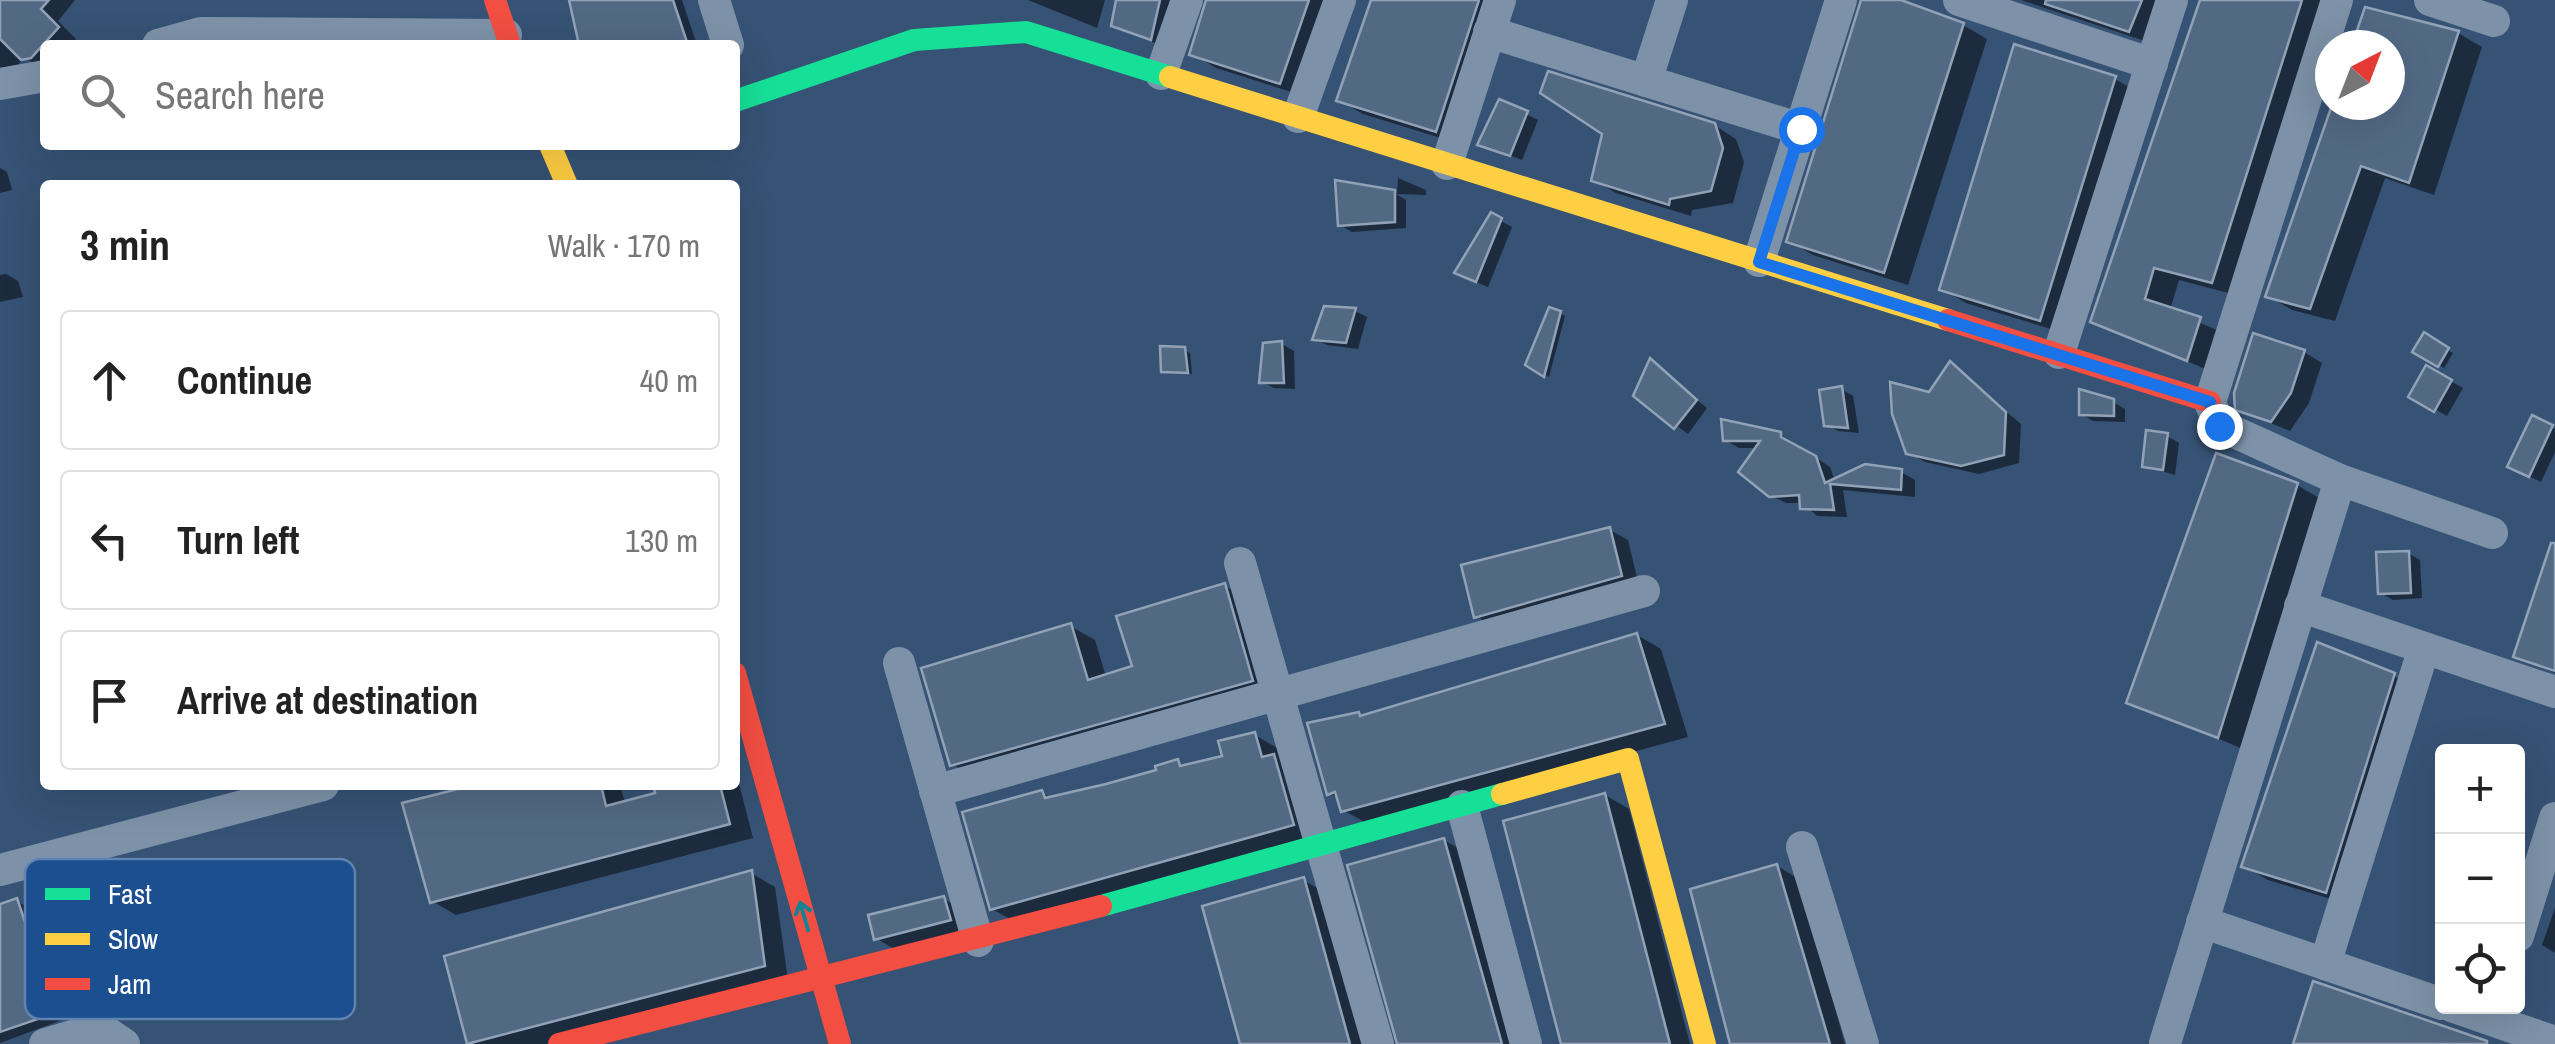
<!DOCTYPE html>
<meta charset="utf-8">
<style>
:root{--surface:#fff;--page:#f6f6f6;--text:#222;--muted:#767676;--line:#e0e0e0}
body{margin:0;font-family:"Archivo Narrow",sans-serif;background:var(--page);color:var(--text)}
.controls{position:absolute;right:30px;bottom:30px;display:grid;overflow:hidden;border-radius:10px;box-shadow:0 10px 40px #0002}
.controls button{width:90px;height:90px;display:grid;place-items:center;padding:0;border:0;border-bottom:2px solid var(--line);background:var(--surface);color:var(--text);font:50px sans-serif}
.compass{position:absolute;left:2315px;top:30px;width:90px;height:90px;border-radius:50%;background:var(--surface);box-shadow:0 10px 40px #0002;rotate:42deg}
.stop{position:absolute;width:30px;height:30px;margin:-22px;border:8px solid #1a73e8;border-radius:50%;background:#fff}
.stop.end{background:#1a73e8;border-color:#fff;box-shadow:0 2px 10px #0008}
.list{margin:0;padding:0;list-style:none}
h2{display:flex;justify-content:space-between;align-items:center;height:130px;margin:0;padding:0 40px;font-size:42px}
h2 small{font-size:32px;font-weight:400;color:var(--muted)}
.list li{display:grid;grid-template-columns:65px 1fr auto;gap:30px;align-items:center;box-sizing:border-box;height:140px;margin:0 20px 20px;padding:0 20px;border:2px solid var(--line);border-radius:10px}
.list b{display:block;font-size:38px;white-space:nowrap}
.list em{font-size:32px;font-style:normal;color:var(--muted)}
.icon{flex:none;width:55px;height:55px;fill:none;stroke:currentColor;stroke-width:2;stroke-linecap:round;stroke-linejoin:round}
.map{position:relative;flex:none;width:2555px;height:1044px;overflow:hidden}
.search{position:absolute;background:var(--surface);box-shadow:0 10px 40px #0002;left:40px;top:40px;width:700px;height:110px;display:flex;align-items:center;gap:25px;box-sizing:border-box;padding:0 35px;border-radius:10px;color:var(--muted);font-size:38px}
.panel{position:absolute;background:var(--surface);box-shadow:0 10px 40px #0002;left:40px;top:180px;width:700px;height:610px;border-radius:10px}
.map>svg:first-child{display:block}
</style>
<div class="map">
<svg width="2555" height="1044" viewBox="0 0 2555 1044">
<rect width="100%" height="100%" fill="#365274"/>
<g fill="#0007">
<polygon points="0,0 75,0 58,21 76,39 70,45 45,45 45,68 24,58 9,74 0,74"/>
<polygon points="572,0 682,0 697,45 583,45"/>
<polygon points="1028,0 1105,0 1097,28"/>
<polygon points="1118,0 1187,0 1175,52 1114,25"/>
<polygon points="1210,0 1337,0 1304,96 1216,68 1192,54"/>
<polygon points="1373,0 1507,0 1460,144 1363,114 1339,100"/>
<polygon points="1863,0 1891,0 1963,25 1987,39 1908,285 1813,255 1789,241"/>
<polygon points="2021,0 2172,0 2154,44"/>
<polygon points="2204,0 2331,0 2236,295 2179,280 2170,310 2224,333 2212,372 2093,320"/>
<polygon points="2458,33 2482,47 2434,195 2385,178 2335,321 2292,310 2268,296 2334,105 2390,105 2390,45 2355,45"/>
<polygon points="2115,79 2139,93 2064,333 1966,303 1942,289"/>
<polygon points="1526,114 1538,120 1522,160 1480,144"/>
<polygon points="1714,125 1736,139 1744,162 1733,203 1692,210 1691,216 1616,193 1594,180"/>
<polygon points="0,168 7,172 12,190 0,193"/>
<polygon points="1398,178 1426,190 1426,195 1396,194 1406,200 1406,228 1352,232 1340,225 1338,183 1397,193"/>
<polygon points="1492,216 1512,227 1488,287 1469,279"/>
<polygon points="6,274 18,281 23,297 0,302 0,275"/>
<polygon points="1355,311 1367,317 1358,349 1327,345 1315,339"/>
<polygon points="1560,313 1565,316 1549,377 1528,364"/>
<polygon points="2425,336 2453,353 2444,368 2416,351"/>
<polygon points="1282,344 1294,351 1295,389 1274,388 1262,382"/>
<polygon points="1184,350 1190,353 1192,374 1163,371"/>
<polygon points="2304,352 2322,363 2309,403 2290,431 2237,409"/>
<polygon points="1651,362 1707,408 1688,434 1636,395"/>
<polygon points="1951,365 2021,424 2019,463 1979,474 1925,462 1908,452 1930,395"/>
<polygon points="2427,368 2463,388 2447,416 2412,396"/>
<polygon points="1841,389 1853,396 1859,433 1838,431 1826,424"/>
<polygon points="2113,402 2125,409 2125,422 2093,421 2081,414"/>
<polygon points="2533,418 2555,429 2555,452 2541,482 2522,473"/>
<polygon points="1780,434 1830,467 1835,481 1901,472 1915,480 1915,497 1843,490 1847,517 1817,516 1802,503 1786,503 1770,495 1758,448 1739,448 1725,440"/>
<polygon points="2167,436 2179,443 2175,475 2144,466"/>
<polygon points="2297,485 2321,499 2243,749 2130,702"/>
<polygon points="1610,530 1628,540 1639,586 1495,627 1476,616"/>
<polygon points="2408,553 2420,560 2422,598 2393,600 2381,593"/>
<polygon points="2555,576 2555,673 2516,656"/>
<polygon points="1225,586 1249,600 1276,694 977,778 952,764 1070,626 1095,640 1106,677 1135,668"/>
<polygon points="1637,635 1661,649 1688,737 1368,824 1343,810 1340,799 1329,793 1358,715 1364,718"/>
<polygon points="2394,676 2418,690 2351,905 2268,880 2244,866"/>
<polygon points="1255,735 1279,749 1317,838 1017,923 992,909 1042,793 1053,799 1159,772 1177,762 1187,767 1225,758"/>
<polygon points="735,768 753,838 456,915 432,901 485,785 620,785 625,803 658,795 656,785 735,785"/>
<polygon points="1605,795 1629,809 1690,1044 1563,1044"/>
<polygon points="1444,840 1468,854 1521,1044 1400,1044"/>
<polygon points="1777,866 1799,879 1845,1044 1731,1044"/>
<polygon points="751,873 775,887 788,980 550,1044 469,1044 447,958"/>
<polygon points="1303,880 1328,894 1370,1044 1243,1044"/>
<polygon points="944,899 963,910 968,930 894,949 876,938"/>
<polygon points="17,901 27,907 34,928 70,918 81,924 87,946 80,948 87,970 57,979 70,1017 0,1043 0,907"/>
<polygon points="2555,908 2555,953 2542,945"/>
</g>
<g fill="#526984" stroke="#92a2b6" stroke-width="2.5">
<polygon points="0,0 49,0 41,9 59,27 31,58 21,60 0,39"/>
<polygon points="569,0 673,0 688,45 579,45"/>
<polygon points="1116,0 1160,0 1151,40 1111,26"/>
<polygon points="1206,0 1309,0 1280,84 1189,55"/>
<polygon points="1371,0 1479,0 1436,132 1336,101"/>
<polygon points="1861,0 1901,0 1964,23 1884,273 1786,242"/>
<polygon points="2046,0 2142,0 2129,32 2045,4"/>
<polygon points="2200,0 2302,0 2212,283 2154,268 2145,299 2201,317 2187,361 2090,322"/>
<polygon points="2365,7 2459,31 2409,183 2361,166 2310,309 2265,297 2332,105 2390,105 2390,45 2352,45"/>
<polygon points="2014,44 2116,76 2040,321 1939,290"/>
<polygon points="1548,71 1715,123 1723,148 1711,191 1670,199 1669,205 1591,181 1602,134 1540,93"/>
<polygon points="1499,99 1528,111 1510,156 1477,145"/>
<polygon points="1335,180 1395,190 1395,222 1338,226"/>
<polygon points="1491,212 1502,218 1476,282 1454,273"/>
<polygon points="1324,306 1356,308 1346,343 1312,340"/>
<polygon points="1549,307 1561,311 1544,377 1525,365"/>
<polygon points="2424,332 2449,348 2438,367 2412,352"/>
<polygon points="2253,333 2305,350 2291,393 2271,422 2235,410 2234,393"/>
<polygon points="1282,341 1284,383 1259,383 1263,343"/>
<polygon points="1160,346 1185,347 1188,373 1161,372"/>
<polygon points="1650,358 1697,400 1674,429 1633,396"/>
<polygon points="1950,361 2006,412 2004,455 1961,466 1906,454 1892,414 1890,382 1929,392"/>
<polygon points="2426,365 2452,380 2434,412 2408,397"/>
<polygon points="1842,386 1848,428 1824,426 1819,390"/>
<polygon points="2079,389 2114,399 2114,416 2079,415"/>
<polygon points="2532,415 2553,425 2529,477 2507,467"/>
<polygon points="1721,419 1781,432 1781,437 1816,456 1825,483 1865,464 1902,469 1901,490 1830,484 1834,510 1800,509 1799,495 1769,497 1738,472 1760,441 1723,441"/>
<polygon points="2146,430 2168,433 2163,470 2142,467"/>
<polygon points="2216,453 2298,483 2218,738 2126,703"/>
<polygon points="1610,527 1622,576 1474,618 1461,565"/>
<polygon points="2551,543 2555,543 2555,671 2513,657"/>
<polygon points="2409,551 2411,593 2378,594 2376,552"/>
<polygon points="1225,583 1253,681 950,766 921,668 1071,623 1088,680 1132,666 1116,616"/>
<polygon points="1637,633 1665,724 1341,812 1335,792 1327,795 1307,723 1359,712 1360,716"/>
<polygon points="2317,642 2395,673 2326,893 2241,867"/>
<polygon points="1255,732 1262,757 1274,754 1294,825 990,910 962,812 1042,790 1045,798 1106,784 1156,770 1155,766 1178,759 1180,766 1222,756 1218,741"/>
<polygon points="474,785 601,785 606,806 655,793 653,785 720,785 730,824 430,903 402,803"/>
<polygon points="1605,793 1670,1044 1561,1044 1503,821"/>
<polygon points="1444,838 1502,1044 1397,1044 1347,865"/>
<polygon points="1777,864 1830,1044 1730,1044 1690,889"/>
<polygon points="752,870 765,966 467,1044 444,956"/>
<polygon points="1304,877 1350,1044 1240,1044 1202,906"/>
<polygon points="944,896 951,920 874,940 868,915"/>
<polygon points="17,898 27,928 71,916 78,964 48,974 61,1011 0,1032 0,904"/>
<polygon points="2313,981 2487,1041 2487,1044 2293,1044"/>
</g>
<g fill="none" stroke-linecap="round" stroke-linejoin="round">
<g stroke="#7d92a8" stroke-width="32">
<polyline points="714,0 728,45"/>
<polyline points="1959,0 2152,64"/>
<polyline points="2337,0 2210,402 2219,425 2340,480 2492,533"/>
<polyline points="2430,0 2494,21"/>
<polyline points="1489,32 1801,129"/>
<polyline points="158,45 201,33 506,35"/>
<polyline points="1161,74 1187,0"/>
<polyline points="1646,81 1672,0"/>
<polyline points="0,84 45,76"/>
<polyline points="1298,117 1340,0"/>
<polyline points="1447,164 1500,0"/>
<polyline points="1759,261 1841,0"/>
<polyline points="2059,353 2172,0"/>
<polyline points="1240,563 1378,1044"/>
<polyline points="2300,606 2555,692"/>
<polyline points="899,663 978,941"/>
<polyline points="935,791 1644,591"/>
<polyline points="1462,806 1526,1044"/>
<polyline points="1802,847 1863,1044"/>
<polyline points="0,870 323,785"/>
<polyline points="2202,922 2325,964 2424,648"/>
<polyline points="2518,936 2555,818"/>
<polyline points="2325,964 2442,1004"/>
<polyline points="2451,1006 2555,1042"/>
<polyline points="2165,1043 2340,480"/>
<polyline points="45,1044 100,1028 124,1044"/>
</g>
<g stroke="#16e098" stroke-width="22">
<polyline points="735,101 914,40 1026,32 1170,77"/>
<polyline points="1101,906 1502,794"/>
</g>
<g stroke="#ffcf43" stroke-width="22">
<polyline points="1170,77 1948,320"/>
<polyline points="550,145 567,185"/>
<polyline points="1502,794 1628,759 1705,1044"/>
</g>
<g stroke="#f24e42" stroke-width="22">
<polyline points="495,0 510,45"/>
<polyline points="1948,320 2210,402"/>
<polyline points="735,673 840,1044"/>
<polyline points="559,1044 1101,906"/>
</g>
</g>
<defs><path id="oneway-shaft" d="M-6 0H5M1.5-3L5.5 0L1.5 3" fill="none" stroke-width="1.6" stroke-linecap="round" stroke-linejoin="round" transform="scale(2.5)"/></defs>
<use stroke="#198292" href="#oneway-shaft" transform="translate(804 916) rotate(-106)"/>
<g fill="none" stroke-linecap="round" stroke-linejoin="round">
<polyline stroke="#1a73e8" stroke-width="12" points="1801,129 1759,262 2210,402 2219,426"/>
</g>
<rect x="25" y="859" width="330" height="160" rx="15" fill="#1b4f8f" stroke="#5f84b1" stroke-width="2.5"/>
<rect x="45" y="888" width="45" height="12" fill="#16e098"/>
<rect x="45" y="933" width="45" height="12" fill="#ffcf43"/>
<rect x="45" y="978" width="45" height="12" fill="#f24e42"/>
<g font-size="28" fill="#fff">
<text x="108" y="904">Fast</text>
<text x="108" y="949">Slow</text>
<text x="108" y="994">Jam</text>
</g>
</svg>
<div class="controls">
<button>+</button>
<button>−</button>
<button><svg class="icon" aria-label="locate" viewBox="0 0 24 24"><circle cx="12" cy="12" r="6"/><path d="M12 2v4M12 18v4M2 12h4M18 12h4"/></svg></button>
</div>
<svg class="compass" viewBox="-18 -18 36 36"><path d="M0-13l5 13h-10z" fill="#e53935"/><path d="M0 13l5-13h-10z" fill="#767676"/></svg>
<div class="stop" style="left:1801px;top:129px"></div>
<div class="stop end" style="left:2219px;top:426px"></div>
<div class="search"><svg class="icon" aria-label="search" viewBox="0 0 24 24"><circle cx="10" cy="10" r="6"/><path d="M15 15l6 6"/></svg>Search here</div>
<section class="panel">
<h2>3 min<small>Walk · 170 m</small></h2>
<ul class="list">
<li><svg class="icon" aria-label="ahead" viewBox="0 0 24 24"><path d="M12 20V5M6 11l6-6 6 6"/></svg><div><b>Continue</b></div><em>40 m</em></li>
<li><svg class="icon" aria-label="left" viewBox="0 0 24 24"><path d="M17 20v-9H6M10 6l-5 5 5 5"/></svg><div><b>Turn left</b></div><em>130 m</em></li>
<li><svg class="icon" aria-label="arrive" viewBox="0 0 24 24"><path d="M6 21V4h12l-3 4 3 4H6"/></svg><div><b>Arrive at destination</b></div></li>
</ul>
</section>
</div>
